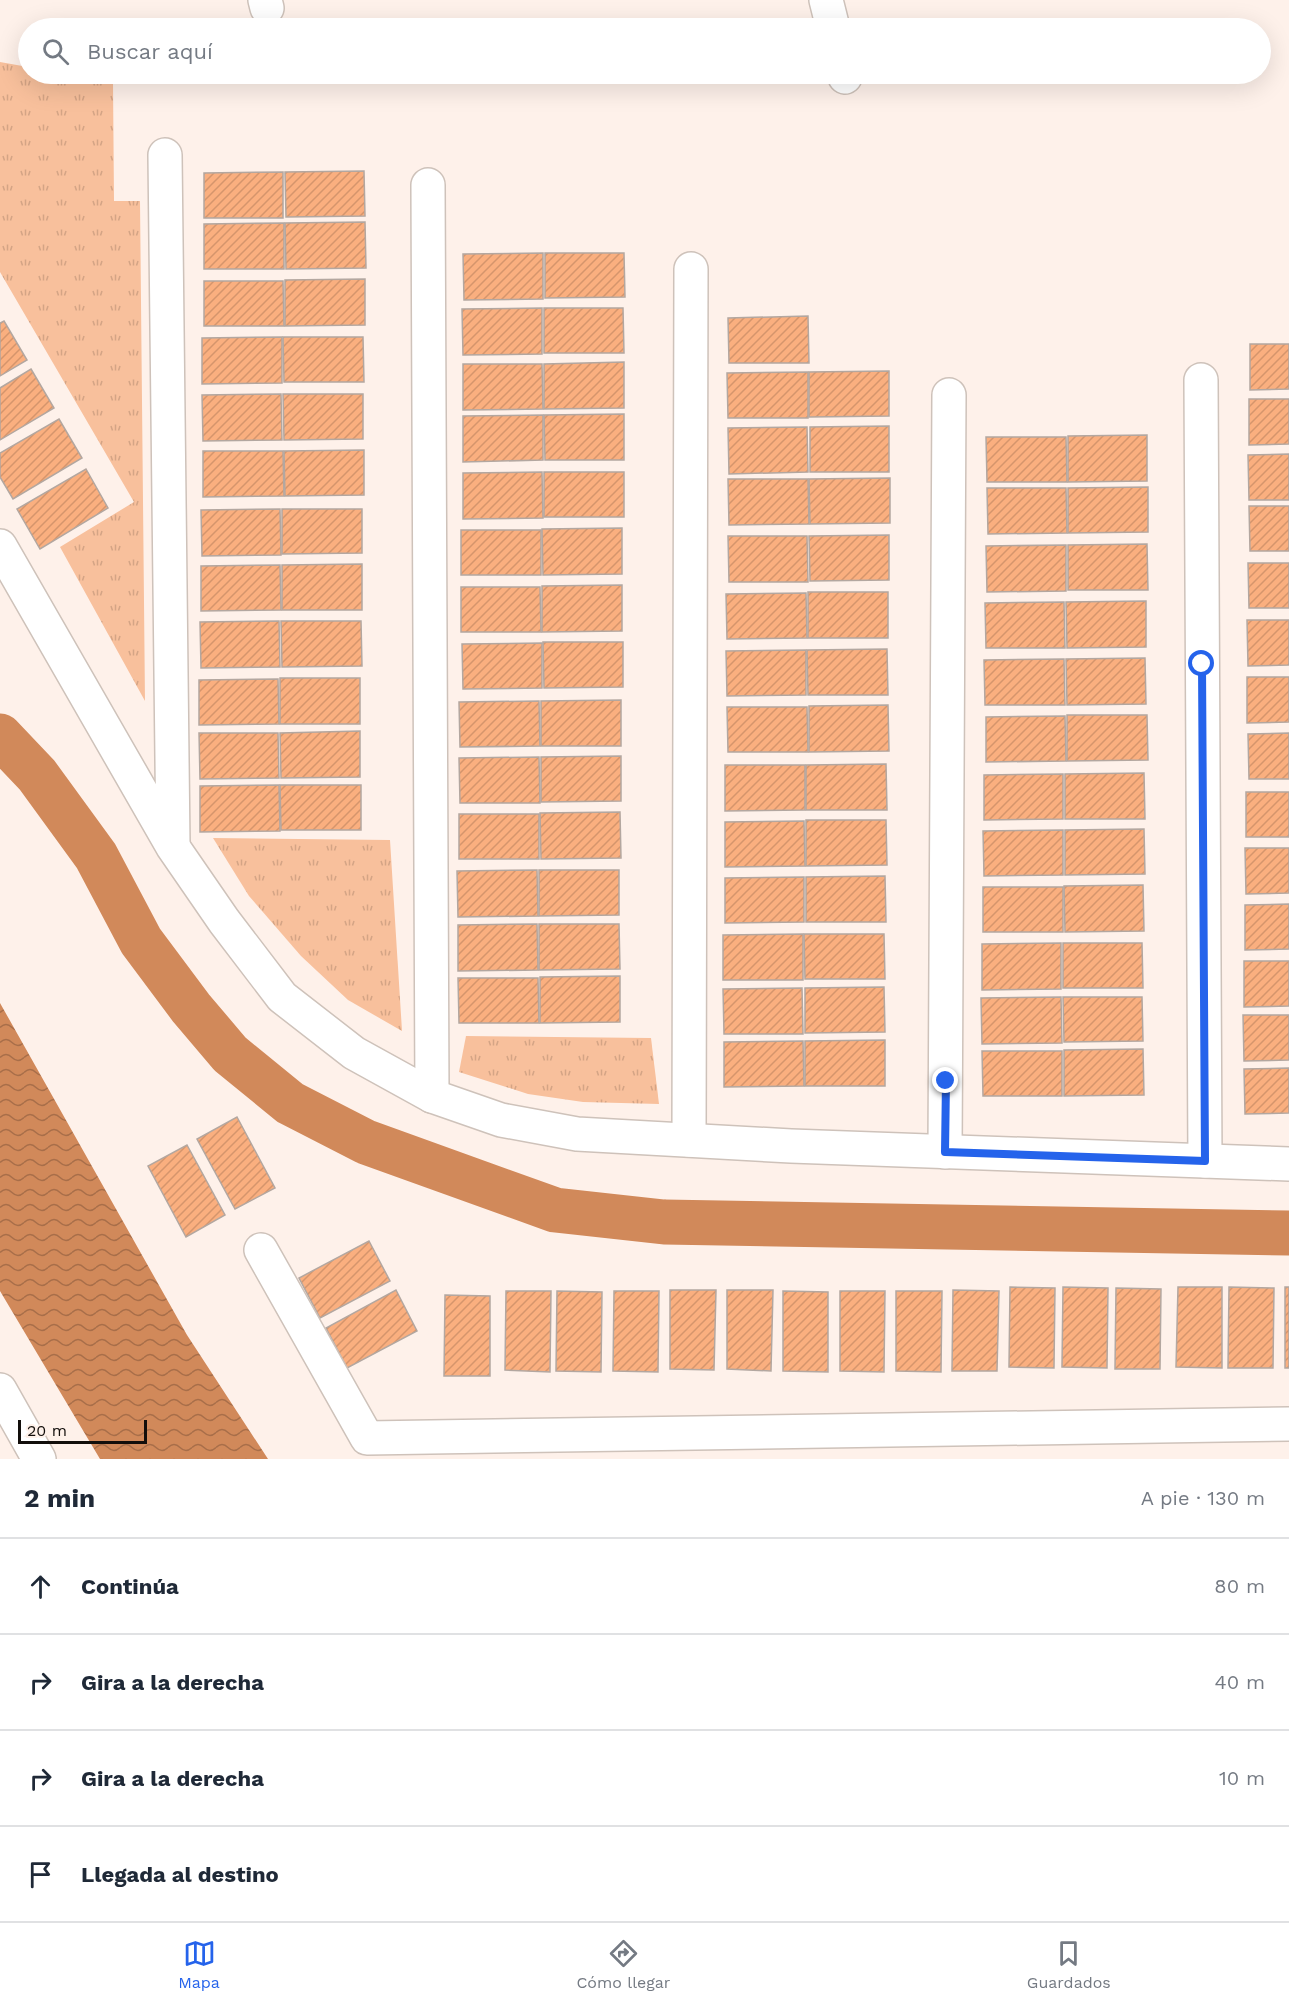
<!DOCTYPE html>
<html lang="es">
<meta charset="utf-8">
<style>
:root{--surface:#fff;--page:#f6f6f7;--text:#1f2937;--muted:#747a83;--line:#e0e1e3;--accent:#2563eb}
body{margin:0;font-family:"Work Sans",sans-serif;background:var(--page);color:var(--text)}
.scale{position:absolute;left:18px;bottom:15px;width:129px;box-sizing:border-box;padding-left:6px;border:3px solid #120e0b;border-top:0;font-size:16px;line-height:21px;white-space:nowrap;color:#120e0b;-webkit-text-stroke:4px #fef1ea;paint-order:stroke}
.stop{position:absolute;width:18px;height:18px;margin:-14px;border:4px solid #2563eb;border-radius:50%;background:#fff}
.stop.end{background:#2563eb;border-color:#fff;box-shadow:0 2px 6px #0008}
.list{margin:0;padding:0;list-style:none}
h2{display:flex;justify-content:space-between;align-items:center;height:78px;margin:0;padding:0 24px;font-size:26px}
h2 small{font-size:20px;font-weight:400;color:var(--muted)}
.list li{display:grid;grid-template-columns:39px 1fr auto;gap:18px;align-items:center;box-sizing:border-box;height:96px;padding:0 24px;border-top:2px solid var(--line)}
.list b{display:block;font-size:22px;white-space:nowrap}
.list em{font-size:20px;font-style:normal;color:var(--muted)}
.icon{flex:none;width:33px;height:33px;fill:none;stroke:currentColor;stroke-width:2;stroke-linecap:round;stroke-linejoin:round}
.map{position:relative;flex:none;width:1289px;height:1459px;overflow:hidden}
.search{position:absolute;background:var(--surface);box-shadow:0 6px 24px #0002;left:18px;right:18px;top:18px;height:66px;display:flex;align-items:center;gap:15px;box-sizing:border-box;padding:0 21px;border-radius:33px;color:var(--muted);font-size:22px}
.sheet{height:462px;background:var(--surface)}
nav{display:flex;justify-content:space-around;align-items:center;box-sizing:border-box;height:84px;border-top:2px solid var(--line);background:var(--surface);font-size:16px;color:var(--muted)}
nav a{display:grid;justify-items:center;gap:3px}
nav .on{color:var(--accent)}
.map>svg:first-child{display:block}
</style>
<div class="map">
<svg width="1289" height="1459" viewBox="0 0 1289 1459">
<defs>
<pattern id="grass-tufts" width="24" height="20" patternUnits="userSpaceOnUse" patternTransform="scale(1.5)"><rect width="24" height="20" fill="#f8c09c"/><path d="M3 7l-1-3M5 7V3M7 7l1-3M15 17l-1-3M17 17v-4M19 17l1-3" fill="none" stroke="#d4a485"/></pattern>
<pattern id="water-waves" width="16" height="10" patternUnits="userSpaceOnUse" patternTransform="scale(1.5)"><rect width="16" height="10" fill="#d1895a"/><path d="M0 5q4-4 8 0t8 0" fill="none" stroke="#a86e49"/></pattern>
<pattern id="building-hatch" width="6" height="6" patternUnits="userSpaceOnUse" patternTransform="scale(1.5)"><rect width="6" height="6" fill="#faaf7f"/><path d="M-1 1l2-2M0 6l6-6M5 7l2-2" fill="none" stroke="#d5956c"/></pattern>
</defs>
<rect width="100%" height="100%" fill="#fef1ea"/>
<g fill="url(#grass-tufts)">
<polygon points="0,62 28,67 28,74 62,74 113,83 114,201 140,201 145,701 60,547 134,502 0,272"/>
<polygon points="213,838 390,840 402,1031 348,1000 301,956 249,896"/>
<polygon points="466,1036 651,1038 659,1104 583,1102 528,1094 459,1072"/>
</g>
<polygon fill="url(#water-waves)" points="0,1003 187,1335 268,1459 100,1459 0,1291"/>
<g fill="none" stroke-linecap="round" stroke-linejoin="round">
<polyline stroke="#d1895a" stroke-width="45" points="0,736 37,775 96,856 141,941 191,1008 230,1054 290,1103 366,1142 555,1210 664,1222 1289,1233"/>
</g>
<g fill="url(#building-hatch)" stroke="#b3a7a0" stroke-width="1.5">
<polygon points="364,171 365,216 286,217 285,172"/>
<polygon points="283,172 283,218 204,218 204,173"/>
<polygon points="365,222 366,268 286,269 285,223"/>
<polygon points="284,223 284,269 204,269 204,224"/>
<polygon points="543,253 543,299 464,300 463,254"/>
<polygon points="545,253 624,253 625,297 545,298"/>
<polygon points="365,279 365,325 285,326 285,280"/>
<polygon points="204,281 283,281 284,326 204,326"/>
<polygon points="542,308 542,354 463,355 462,309"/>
<polygon points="544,308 623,308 624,353 544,353"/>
<polygon points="808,316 809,363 729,363 728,318"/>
<polygon points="4,321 27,360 0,376 0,323"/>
<polygon points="282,337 282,383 202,384 202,338"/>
<polygon points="283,337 363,337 364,382 284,382"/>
<polygon points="1250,344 1289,344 1289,389 1250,390"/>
<polygon points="624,362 624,408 544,409 544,364"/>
<polygon points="463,364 542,364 543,409 463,410"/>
<polygon points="31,369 54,408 0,440 0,388"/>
<polygon points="889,371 889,416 809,417 809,372"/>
<polygon points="808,372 808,418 728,418 727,373"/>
<polygon points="281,394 282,440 203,441 202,395"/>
<polygon points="283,394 363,394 363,439 284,440"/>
<polygon points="1249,399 1289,399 1289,444 1249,445"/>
<polygon points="624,414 624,460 545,460 544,415"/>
<polygon points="543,415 543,460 463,462 463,416"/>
<polygon points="59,419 82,458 13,499 0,477 0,453"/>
<polygon points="889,426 889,472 810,472 810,427"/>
<polygon points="807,427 808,472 729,474 728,428"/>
<polygon points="1147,435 1147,481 1068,482 1068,436"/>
<polygon points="986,437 1066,437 1067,482 987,482"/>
<polygon points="364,450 364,495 285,496 284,451"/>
<polygon points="203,451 283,451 284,496 203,497"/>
<polygon points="1289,454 1289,500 1249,500 1248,455"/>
<polygon points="86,469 108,508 40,549 17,509"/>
<polygon points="542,472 543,518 463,519 463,473"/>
<rect x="544" y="472" width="80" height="45"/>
<polygon points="890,478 890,523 810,524 809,479"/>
<polygon points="728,479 808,479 809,524 729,525"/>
<polygon points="1148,487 1148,532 1068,533 1068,488"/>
<polygon points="987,488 1066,488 1067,533 988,534"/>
<polygon points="1249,506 1289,506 1289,551 1250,551"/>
<polygon points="280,509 281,555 202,556 201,510"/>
<polygon points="282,509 362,509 362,553 282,554"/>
<polygon points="622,528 622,574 543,575 542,529"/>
<rect x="461" y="530" width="80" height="45"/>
<polygon points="889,535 889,580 810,581 809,536"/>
<polygon points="728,536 807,536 808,582 729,582"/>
<polygon points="1147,544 1148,590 1068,590 1068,545"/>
<polygon points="1066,545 1066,591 987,592 986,546"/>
<polygon points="1248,563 1289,563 1289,608 1249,608"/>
<polygon points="362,564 362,610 282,610 282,565"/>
<polygon points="280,565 281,610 201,611 201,566"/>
<polygon points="622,585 622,631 542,632 542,586"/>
<polygon points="461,587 540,587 541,632 461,632"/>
<rect x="808" y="592" width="80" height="46"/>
<polygon points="806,593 807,638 727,639 726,594"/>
<polygon points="1146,601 1146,647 1067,648 1066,602"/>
<polygon points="1064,602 1065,648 986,648 985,603"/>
<polygon points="1247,620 1289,620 1289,665 1248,666"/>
<polygon points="279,621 280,667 201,668 200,622"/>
<polygon points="281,621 361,621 362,666 282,667"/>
<polygon points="543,642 623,642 623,687 544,688"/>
<polygon points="542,643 542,688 463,689 462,644"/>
<polygon points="887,649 888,695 808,695 807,650"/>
<polygon points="806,650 806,695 727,696 726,651"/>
<polygon points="1145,658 1146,704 1067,705 1066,659"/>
<polygon points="1064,659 1065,705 985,705 984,660"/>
<polygon points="1247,677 1289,677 1289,722 1247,723"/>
<rect x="280" y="678" width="80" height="46"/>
<polygon points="278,679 279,724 199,725 199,680"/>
<polygon points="621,700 621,746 541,746 541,701"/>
<polygon points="539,701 540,746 460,747 459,702"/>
<polygon points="888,705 889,751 809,752 809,706"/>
<polygon points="727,707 807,707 808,752 728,752"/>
<polygon points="1067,715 1147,715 1148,760 1067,761"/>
<polygon points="1065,716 1066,761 986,762 986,717"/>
<polygon points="360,731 360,777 281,778 280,733"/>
<polygon points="199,733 278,733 279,778 200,779"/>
<polygon points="1289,733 1289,779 1249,779 1248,734"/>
<polygon points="621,756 621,801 541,802 541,757"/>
<polygon points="539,757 540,803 460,803 459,758"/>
<polygon points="886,764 887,810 806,810 806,765"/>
<polygon points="725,765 805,765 805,810 725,811"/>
<polygon points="1144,773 1145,819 1065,819 1065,774"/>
<polygon points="1063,774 1063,819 984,820 984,775"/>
<polygon points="279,785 280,831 200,832 200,786"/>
<polygon points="280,785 361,785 361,830 281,830"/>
<rect x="1246" y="792" width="43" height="45"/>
<polygon points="620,812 621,858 541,859 540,813"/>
<rect x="459" y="814" width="80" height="45"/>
<polygon points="806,820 886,820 887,865 806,866"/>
<polygon points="804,821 805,866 725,867 725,822"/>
<polygon points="1144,829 1145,874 1065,875 1065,830"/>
<polygon points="1063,830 1063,875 984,876 983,831"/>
<polygon points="1245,848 1289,848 1289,893 1246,894"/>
<polygon points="537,870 538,916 458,917 457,871"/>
<polygon points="539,870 619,870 619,915 539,916"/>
<polygon points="885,876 886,922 806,922 806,877"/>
<polygon points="804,877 804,922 725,923 725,878"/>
<polygon points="1143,885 1144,931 1065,932 1064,886"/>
<rect x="983" y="887" width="80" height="45"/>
<polygon points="1289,904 1289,949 1245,950 1245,905"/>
<polygon points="537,924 538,970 458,971 458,925"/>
<polygon points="539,924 619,924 620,969 539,970"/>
<polygon points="803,934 803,980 723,980 723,935"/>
<polygon points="804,934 884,934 885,979 805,979"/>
<polygon points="1061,943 1061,989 982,990 982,944"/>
<polygon points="1063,943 1142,943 1143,988 1063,988"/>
<polygon points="1244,961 1289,961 1289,1006 1244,1007"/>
<polygon points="620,976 620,1022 540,1023 540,977"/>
<polygon points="458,978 538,978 539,1023 459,1023"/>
<polygon points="884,987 885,1032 805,1033 805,988"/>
<polygon points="802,988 803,1034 724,1034 723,989"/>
<polygon points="1061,997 1062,1043 982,1044 981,998"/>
<polygon points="1063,997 1142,997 1143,1041 1064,1042"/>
<polygon points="1243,1015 1289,1015 1289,1060 1244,1061"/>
<polygon points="885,1040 885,1086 805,1086 805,1041"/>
<polygon points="803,1041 804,1086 724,1087 724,1042"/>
<polygon points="1143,1049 1144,1095 1064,1096 1064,1050"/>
<polygon points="982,1051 1062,1051 1062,1096 983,1096"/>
<polygon points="1289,1068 1289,1113 1245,1114 1244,1069"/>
<polygon points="237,1117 275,1188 235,1209 197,1139"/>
<polygon points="187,1145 225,1215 186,1237 148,1166"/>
<polygon points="369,1241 390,1281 320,1318 299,1278"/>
<polygon points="1010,1287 1055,1288 1054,1368 1009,1367"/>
<polygon points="1063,1287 1108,1288 1107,1368 1062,1367"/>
<polygon points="1178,1287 1222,1287 1222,1368 1176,1367"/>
<polygon points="1229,1287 1274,1288 1273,1368 1228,1368"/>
<rect x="1285" y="1287" width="4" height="81"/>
<polygon points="1116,1288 1161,1289 1160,1369 1115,1369"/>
<polygon points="396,1290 417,1331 347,1368 326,1328"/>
<polygon points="670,1290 716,1290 714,1370 670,1369"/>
<polygon points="727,1290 773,1290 771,1371 727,1369"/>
<polygon points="953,1290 999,1291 997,1371 952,1371"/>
<polygon points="506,1291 551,1291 550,1372 505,1370"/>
<polygon points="557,1291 602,1292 601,1372 556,1371"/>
<polygon points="614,1291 659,1291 658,1372 613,1371"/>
<polygon points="783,1291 828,1292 828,1372 783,1371"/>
<polygon points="840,1291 885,1291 884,1372 840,1371"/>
<polygon points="896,1291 942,1291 941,1372 896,1371"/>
<polygon points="445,1295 490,1296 490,1376 444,1376"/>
</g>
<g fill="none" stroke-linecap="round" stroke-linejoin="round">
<g stroke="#cec2ba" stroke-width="36">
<g id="street">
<polyline points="265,0 267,8"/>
<polyline points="826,0 833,28"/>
<polyline points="844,74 845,77"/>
<polyline points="165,155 173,845"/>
<polyline points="428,185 432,1096"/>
<polyline points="1201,380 1205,1161"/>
<polyline points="0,546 173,847 224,921 282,997 354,1053 432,1096 501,1120 577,1134 791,1146 1289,1164"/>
<polyline points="689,1140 691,269"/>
<polyline points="945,1152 949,395"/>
<polyline points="261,1250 367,1438 1289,1424"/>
</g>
</g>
<g stroke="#cec2ba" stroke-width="36">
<polyline id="primary" points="0,1390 39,1459"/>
</g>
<use href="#street" stroke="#fff" stroke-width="33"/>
<use href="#primary" stroke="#fff" stroke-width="33"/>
</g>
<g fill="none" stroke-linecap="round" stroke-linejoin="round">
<polyline stroke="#2563eb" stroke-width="8" points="946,1081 945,1152 1205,1161 1202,664"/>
</g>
</svg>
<div class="scale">20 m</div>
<div class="stop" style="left:1202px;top:664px"></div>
<div class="stop end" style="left:946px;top:1081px"></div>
<div class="search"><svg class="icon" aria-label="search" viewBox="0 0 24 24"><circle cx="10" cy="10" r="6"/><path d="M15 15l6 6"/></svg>Buscar aquí</div>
</div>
<section class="sheet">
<h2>2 min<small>A pie · 130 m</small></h2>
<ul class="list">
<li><svg class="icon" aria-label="ahead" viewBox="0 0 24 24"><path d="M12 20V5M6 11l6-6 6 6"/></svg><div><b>Continúa</b></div><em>80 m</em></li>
<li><svg class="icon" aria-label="right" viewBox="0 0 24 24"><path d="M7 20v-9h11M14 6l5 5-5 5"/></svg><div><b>Gira a la derecha</b></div><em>40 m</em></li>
<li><svg class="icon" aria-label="right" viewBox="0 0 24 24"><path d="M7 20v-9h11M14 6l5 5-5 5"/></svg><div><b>Gira a la derecha</b></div><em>10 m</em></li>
<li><svg class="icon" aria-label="arrive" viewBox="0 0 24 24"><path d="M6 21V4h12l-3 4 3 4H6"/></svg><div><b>Llegada al destino</b></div></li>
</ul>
</section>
<nav>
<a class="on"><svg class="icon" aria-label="map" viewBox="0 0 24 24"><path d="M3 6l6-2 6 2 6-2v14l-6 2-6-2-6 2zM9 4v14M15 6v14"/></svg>Mapa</a>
<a><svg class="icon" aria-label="directions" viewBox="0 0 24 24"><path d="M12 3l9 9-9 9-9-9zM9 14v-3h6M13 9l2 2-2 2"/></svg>Cómo llegar</a>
<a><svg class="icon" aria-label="saved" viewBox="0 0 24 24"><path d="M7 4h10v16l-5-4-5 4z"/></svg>Guardados</a>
</nav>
